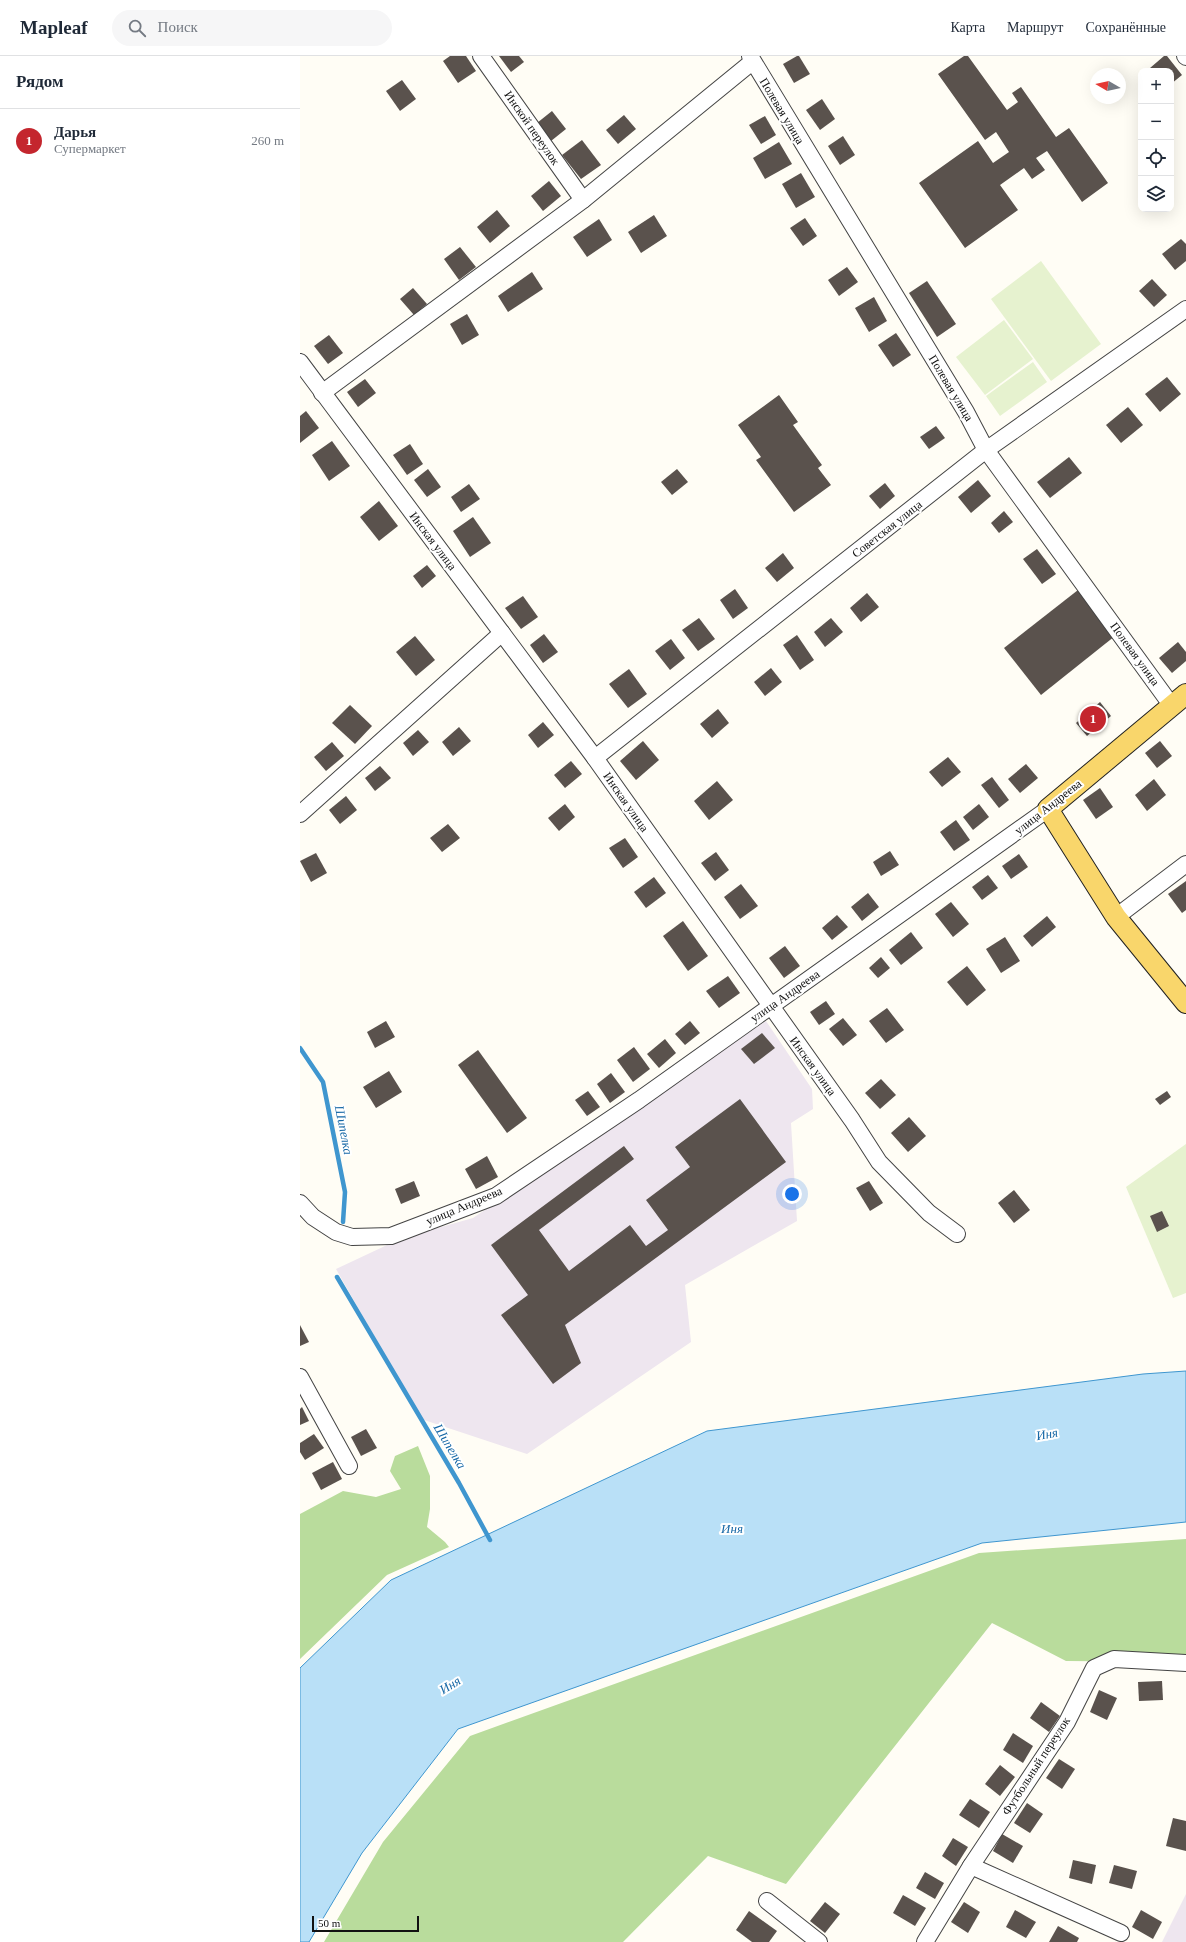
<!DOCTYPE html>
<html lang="ru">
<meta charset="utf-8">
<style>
:root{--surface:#fff;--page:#f6f6f7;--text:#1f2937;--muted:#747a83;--line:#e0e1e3;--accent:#c4262e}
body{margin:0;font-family:"Times New Roman",serif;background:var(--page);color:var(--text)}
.controls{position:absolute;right:12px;top:12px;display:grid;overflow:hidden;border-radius:8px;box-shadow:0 4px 16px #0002}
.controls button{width:36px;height:36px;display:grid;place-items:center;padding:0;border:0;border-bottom:1px solid var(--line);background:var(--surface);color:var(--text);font:20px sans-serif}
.compass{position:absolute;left:790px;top:12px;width:36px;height:36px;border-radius:50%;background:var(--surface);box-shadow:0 4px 16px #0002;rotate:279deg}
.scale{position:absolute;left:12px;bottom:10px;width:107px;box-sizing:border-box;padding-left:4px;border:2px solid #111;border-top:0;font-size:11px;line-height:14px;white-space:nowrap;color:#111;-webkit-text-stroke:3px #fff;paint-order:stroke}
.you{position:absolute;left:492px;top:1138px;width:14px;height:14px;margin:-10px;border:3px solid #fff;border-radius:50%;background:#1a73e8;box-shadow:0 0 0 6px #1a73e833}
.badge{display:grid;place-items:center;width:26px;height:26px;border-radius:50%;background:var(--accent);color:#fff;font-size:13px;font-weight:700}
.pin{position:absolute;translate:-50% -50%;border:2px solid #fff;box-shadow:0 1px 4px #0006}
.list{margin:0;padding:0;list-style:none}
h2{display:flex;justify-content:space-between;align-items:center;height:52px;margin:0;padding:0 16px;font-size:17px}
h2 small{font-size:13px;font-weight:400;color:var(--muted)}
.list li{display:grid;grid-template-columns:26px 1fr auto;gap:12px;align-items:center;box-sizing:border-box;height:64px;padding:0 16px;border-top:1px solid var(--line)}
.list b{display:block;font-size:15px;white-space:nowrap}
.list p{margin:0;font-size:13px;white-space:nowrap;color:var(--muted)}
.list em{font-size:13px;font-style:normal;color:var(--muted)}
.icon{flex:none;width:22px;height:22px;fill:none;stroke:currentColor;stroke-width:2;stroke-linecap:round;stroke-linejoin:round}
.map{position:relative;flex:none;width:886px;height:1886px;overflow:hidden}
header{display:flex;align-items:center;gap:24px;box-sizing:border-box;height:56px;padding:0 20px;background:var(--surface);border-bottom:1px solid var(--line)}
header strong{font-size:19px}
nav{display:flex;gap:22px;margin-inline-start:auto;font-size:14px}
.search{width:280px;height:36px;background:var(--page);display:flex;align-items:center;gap:10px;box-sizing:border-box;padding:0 14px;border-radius:22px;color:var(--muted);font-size:15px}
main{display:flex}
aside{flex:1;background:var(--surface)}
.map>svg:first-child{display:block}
</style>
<header>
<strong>Mapleaf</strong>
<div class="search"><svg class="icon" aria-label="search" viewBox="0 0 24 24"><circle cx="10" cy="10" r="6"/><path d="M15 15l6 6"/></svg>Поиск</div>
<nav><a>Карта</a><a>Маршрут</a><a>Сохранённые</a></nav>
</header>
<main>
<aside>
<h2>Рядом<small></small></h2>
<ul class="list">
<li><span class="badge">1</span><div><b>Дарья</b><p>Супермаркет</p></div><em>260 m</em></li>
</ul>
</aside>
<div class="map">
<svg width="886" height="1886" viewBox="0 0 886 1886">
<rect width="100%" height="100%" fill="#fffdf5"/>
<g fill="#eee6ef">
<polygon points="466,965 512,1033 513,1053 491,1067 497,1165 385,1229 391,1286 227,1398 121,1363 36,1213 102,1182 173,1162"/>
<polygon points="886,1838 886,1886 862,1886"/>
</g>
<g fill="#b9dc9c">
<polygon points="118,1390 130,1420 130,1453 127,1471 145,1486 149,1491 87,1519 0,1603 0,1458 43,1435 76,1441 101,1433 90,1415 95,1400"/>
<polygon points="886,1483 886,1606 766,1605 692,1567 486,1828 408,1800 323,1886 24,1886 83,1786 170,1680 679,1497"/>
</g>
<g fill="#e6f2cf">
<polygon points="741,205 801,288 751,325 691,243"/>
<polygon points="704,264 733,303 685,339 656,301"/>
<polygon points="733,306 747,326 700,360 686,340"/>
<polygon points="886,1088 886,1237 873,1242 826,1131"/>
</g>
<polygon fill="#b9e0f7" stroke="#3f96cf" points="886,1315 886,1466 682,1487 158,1673 62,1797 9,1886 0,1886 0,1612 91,1524 407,1375 843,1318"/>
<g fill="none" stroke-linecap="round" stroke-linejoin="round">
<g stroke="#3f96cf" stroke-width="4.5">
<polyline points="0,992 23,1026 45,1136 43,1166"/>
<polyline points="37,1221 159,1427 190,1484"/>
</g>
</g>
<g fill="#5a524d">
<polygon points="150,0 166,0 176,15 158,27 143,5"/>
<polygon points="199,0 219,0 224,6 211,16"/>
<polygon points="497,0 499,0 510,18 494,27 483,8"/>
<polygon points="664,0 668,0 707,54 718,46 712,37 721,31 756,81 769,72 808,127 782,146 747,95 736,102 745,114 732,123 724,112 700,129 718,154 665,192 619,127 678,85 693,107 709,96 696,76 685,84 638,18"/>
<polygon points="864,0 867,0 882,19 871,28 871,15 852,15 850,12"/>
<polygon points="102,24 116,43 100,55 86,35"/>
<polygon points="522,43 535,63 520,74 506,54"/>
<polygon points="252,55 266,73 251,85 237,67"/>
<polygon points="324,59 336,73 318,88 306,74"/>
<polygon points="465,60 476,79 461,88 449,69"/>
<polygon points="543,80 555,99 540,109 528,90"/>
<polygon points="282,84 301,109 281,123 262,99"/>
<polygon points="479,86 492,108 465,123 453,102"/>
<polygon points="501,117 515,141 496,152 482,128"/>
<polygon points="249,125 261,140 243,155 231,140"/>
<polygon points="197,154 210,170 190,187 177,171"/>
<polygon points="354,159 367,180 341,197 328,176"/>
<polygon points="505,162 517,180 503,190 490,172"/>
<polygon points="299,163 312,184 287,201 273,181"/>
<polygon points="881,183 886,188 886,205 875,214 862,198"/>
<polygon points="160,191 176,211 159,224 144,203"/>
<polygon points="547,211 558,226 539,240 528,224"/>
<polygon points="232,216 243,233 208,256 198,240"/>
<polygon points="852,223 867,239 854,251 839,235"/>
<polygon points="627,225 656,268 637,281 609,237"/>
<polygon points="113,232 127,248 114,259 100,243"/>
<polygon points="574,241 587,265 569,276 555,252"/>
<polygon points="167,258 179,279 162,289 150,268"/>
<polygon points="596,277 611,299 593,311 578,289"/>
<polygon points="29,279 43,297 28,308 14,290"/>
<polygon points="867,321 881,338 860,356 845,338"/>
<polygon points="65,323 76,337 58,351 47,336"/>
<polygon points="479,339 498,366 493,369 522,409 518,412 531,429 494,456 456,404 461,401 438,369"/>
<polygon points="828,351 843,369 821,387 806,369"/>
<polygon points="6,355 19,372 0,387 0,360"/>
<polygon points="636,370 645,382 629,393 620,381"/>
<polygon points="32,385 50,410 29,425 12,399"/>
<polygon points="110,388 123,408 107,419 93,399"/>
<polygon points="769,401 782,417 750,442 737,426"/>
<polygon points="128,413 141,431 127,441 114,424"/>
<polygon points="377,413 388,426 372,439 361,426"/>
<polygon points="678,424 691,440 671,457 658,441"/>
<polygon points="585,427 595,440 580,453 569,440"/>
<polygon points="169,428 180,443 161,456 151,441"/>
<polygon points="79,445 98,470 79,485 60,461"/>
<polygon points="704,455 713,466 699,477 691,467"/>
<polygon points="173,461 191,487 170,501 153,475"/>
<polygon points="737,493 756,518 742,528 723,503"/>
<polygon points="483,497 494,512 477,526 465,512"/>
<polygon points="127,509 136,520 122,532 113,520"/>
<polygon points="435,533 448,552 433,563 420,544"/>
<polygon points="778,534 815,580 741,639 704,592"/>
<polygon points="567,537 579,551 561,566 550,552"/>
<polygon points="223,540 238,561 221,573 205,552"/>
<polygon points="399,562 415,583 398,595 382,574"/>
<polygon points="531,562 543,576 525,591 514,576"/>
<polygon points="244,578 258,596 243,607 230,589"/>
<polygon points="497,579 514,604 500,614 483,589"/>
<polygon points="115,580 135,604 116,620 96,596"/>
<polygon points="371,583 385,602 370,614 355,595"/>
<polygon points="878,586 886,596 886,605 872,617 859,602"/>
<polygon points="471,612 482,626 465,640 454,626"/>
<polygon points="329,613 347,638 328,652 309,628"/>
<polygon points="800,646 811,660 787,680 776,667"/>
<polygon points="50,649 72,670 55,688 32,667"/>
<polygon points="418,653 429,667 412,682 400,668"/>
<polygon points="243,666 254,679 238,692 228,679"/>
<polygon points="159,671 171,685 153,700 142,686"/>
<polygon points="118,674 129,686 113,700 103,687"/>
<polygon points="343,685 359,704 336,724 320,705"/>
<polygon points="860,685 872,700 857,712 845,697"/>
<polygon points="32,686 44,700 26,715 14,701"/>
<polygon points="648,701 661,716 642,731 629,716"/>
<polygon points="271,705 282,718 265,732 254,719"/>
<polygon points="726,708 738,722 720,737 708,723"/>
<polygon points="80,710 91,722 75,735 65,722"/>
<polygon points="692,721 709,744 699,752 681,729"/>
<polygon points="854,723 866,739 847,755 835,739"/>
<polygon points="417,725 433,744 409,764 394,745"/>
<polygon points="800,732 813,751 796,763 783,744"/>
<polygon points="46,740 57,754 40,768 29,754"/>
<polygon points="265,748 275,761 259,775 248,762"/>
<polygon points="679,748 689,761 673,774 663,761"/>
<polygon points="656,764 670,784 654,795 640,776"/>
<polygon points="148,768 160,782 142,796 130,782"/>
<polygon points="325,782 338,801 323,812 309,792"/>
<polygon points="590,795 599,809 581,820 573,806"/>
<polygon points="416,796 429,814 415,825 401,807"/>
<polygon points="16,797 27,817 11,826 0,805"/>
<polygon points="719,798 728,811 711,823 702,810"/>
<polygon points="688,819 698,832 682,844 672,831"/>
<polygon points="354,821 366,837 346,852 334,836"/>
<polygon points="886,825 886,854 882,857 868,838"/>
<polygon points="441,828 458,850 440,863 424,841"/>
<polygon points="568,837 579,851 562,865 551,851"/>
<polygon points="651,846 669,868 653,881 635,858"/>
<polygon points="537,859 548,871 532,884 522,872"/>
<polygon points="747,860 756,871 732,891 723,880"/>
<polygon points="383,865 408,900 388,915 363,880"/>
<polygon points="611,876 623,892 601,909 589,894"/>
<polygon points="705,881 720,905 701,917 686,893"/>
<polygon points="485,890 500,910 484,922 469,902"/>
<polygon points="581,901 590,912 578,922 569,912"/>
<polygon points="667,910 686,934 667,950 647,926"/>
<polygon points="428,920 440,937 419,952 406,935"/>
<polygon points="526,945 535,958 519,969 510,956"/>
<polygon points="587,952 604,974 586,987 569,965"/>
<polygon points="543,962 557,979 543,990 529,973"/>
<polygon points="86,965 95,981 75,992 67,976"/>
<polygon points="390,965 400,977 385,989 375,978"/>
<polygon points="462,977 475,992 454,1008 441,993"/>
<polygon points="365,983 376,997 359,1012 347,998"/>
<polygon points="334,991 350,1013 333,1026 317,1004"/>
<polygon points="178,994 227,1062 207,1077 158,1009"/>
<polygon points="89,1015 102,1036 76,1052 63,1031"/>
<polygon points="311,1017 325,1036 310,1047 297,1028"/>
<polygon points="581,1023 596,1039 580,1053 565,1037"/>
<polygon points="288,1035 300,1051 287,1060 275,1044"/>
<polygon points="867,1035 871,1041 860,1049 855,1043"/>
<polygon points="440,1043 486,1106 265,1269 281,1307 253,1328 201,1259 228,1239 191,1189 324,1090 334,1103 239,1174 269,1215 330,1169 346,1190 368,1174 346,1144 390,1111 375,1091"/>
<polygon points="609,1061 626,1080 608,1096 591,1077"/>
<polygon points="187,1100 198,1121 176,1133 165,1113"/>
<polygon points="114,1125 120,1140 101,1148 95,1133"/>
<polygon points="569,1125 583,1147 570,1155 556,1132"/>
<polygon points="714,1134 730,1154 714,1167 698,1147"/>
<polygon points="862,1155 869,1170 857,1176 850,1160"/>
<polygon points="0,1269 9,1286 0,1290"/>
<polygon points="2,1351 9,1365 0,1369 0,1353"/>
<polygon points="66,1373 77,1392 61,1400 51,1381"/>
<polygon points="14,1378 24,1392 5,1404 0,1396 0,1387"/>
<polygon points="33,1406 42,1423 21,1434 12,1417"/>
<polygon points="862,1625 863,1644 839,1645 838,1626"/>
<polygon points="799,1634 817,1642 807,1664 790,1656"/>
<polygon points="741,1646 760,1660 749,1676 730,1662"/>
<polygon points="713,1677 733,1690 723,1707 703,1694"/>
<polygon points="759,1703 775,1713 762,1733 746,1722"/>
<polygon points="700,1709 715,1721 700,1740 685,1728"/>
<polygon points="670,1743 690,1756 679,1772 659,1759"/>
<polygon points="727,1747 743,1758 730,1777 714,1767"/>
<polygon points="873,1762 886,1765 886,1795 866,1790"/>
<polygon points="702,1778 723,1790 713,1807 693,1795"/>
<polygon points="653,1782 668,1791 656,1810 642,1800"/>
<polygon points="773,1804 796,1809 792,1828 769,1822"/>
<polygon points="814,1809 837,1815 832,1833 809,1827"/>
<polygon points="625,1816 644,1827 635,1843 616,1832"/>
<polygon points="603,1839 626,1852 615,1870 593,1857"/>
<polygon points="525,1846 540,1858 525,1877 510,1865"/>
<polygon points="664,1846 680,1856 668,1877 651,1866"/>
<polygon points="715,1854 736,1866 726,1882 706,1871"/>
<polygon points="841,1854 862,1866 853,1883 832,1871"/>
<polygon points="449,1855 477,1875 469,1886 452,1886 436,1874"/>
<polygon points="758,1870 779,1882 777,1886 749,1886"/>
</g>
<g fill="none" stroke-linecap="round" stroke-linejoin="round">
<g stroke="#444" stroke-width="18">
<g id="minor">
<polyline points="181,0 283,144"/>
<polyline points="450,0 666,356 686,394 872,650"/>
<polyline points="885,0 886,1"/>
<polyline points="0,306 295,702 552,1064 579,1106 629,1157 657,1178"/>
<polyline points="22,337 283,144 452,6"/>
<polyline points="295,702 686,394 886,253"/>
<polyline points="0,758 202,577"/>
<polyline points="816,861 886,808"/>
<polyline points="0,1147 13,1161 36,1176 52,1181 91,1180 196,1140 339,1044 748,753"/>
<polyline points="0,1321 49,1410"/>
<polyline points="671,1810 821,1877"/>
<polyline points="467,1845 519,1886"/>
<polyline points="625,1886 671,1810 767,1666 794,1612 814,1603 886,1607"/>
</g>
</g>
<g stroke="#222" stroke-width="22">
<polyline id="major" points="886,638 748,753 816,861 886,947"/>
</g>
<use href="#minor" stroke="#fff" stroke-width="16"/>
<use href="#major" stroke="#f9d66b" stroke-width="20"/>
</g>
<g text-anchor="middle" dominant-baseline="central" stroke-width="4" stroke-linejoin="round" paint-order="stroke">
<g font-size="12" fill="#111" stroke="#fff">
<text transform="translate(482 55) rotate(59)">Полевая улица</text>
<text transform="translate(232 72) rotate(55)">Инской переулок</text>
<text transform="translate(651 332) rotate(59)">Полевая улица</text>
<text transform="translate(587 473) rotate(-38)">Советская улица</text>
<text transform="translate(133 485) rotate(53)">Инская улица</text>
<text transform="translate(835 598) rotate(54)">Полевая улица</text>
<text transform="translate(326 746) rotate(55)">Инская улица</text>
<text transform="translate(748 751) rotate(-38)">улица Андреева</text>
<text transform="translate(485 940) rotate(-35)">улица Андреева</text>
<text transform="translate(513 1010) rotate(54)">Инская улица</text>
<text transform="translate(164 1150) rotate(-23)">улица Андреева</text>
<text transform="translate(736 1710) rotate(-57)">Футбольный переулок</text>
</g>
<g font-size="13" font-style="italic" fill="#1768a6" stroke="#fff">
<text transform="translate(44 1074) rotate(79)">Шипелка</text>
<text transform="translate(747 1378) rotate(-10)">Иня</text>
<text transform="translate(150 1390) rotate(59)">Шипелка</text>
<text x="432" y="1472">Иня</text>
<text transform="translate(150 1629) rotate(-32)">Иня</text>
</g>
</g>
</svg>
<div class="controls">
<button>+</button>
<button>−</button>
<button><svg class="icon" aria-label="locate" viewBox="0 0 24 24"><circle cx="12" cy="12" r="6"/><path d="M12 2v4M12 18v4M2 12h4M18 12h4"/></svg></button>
<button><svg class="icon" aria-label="layers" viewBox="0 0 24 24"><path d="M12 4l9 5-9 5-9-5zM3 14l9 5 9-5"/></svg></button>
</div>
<svg class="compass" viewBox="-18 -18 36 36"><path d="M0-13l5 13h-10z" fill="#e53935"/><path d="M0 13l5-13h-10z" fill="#747a83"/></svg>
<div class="scale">50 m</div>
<div class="you"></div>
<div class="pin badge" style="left:793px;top:663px">1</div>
</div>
</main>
